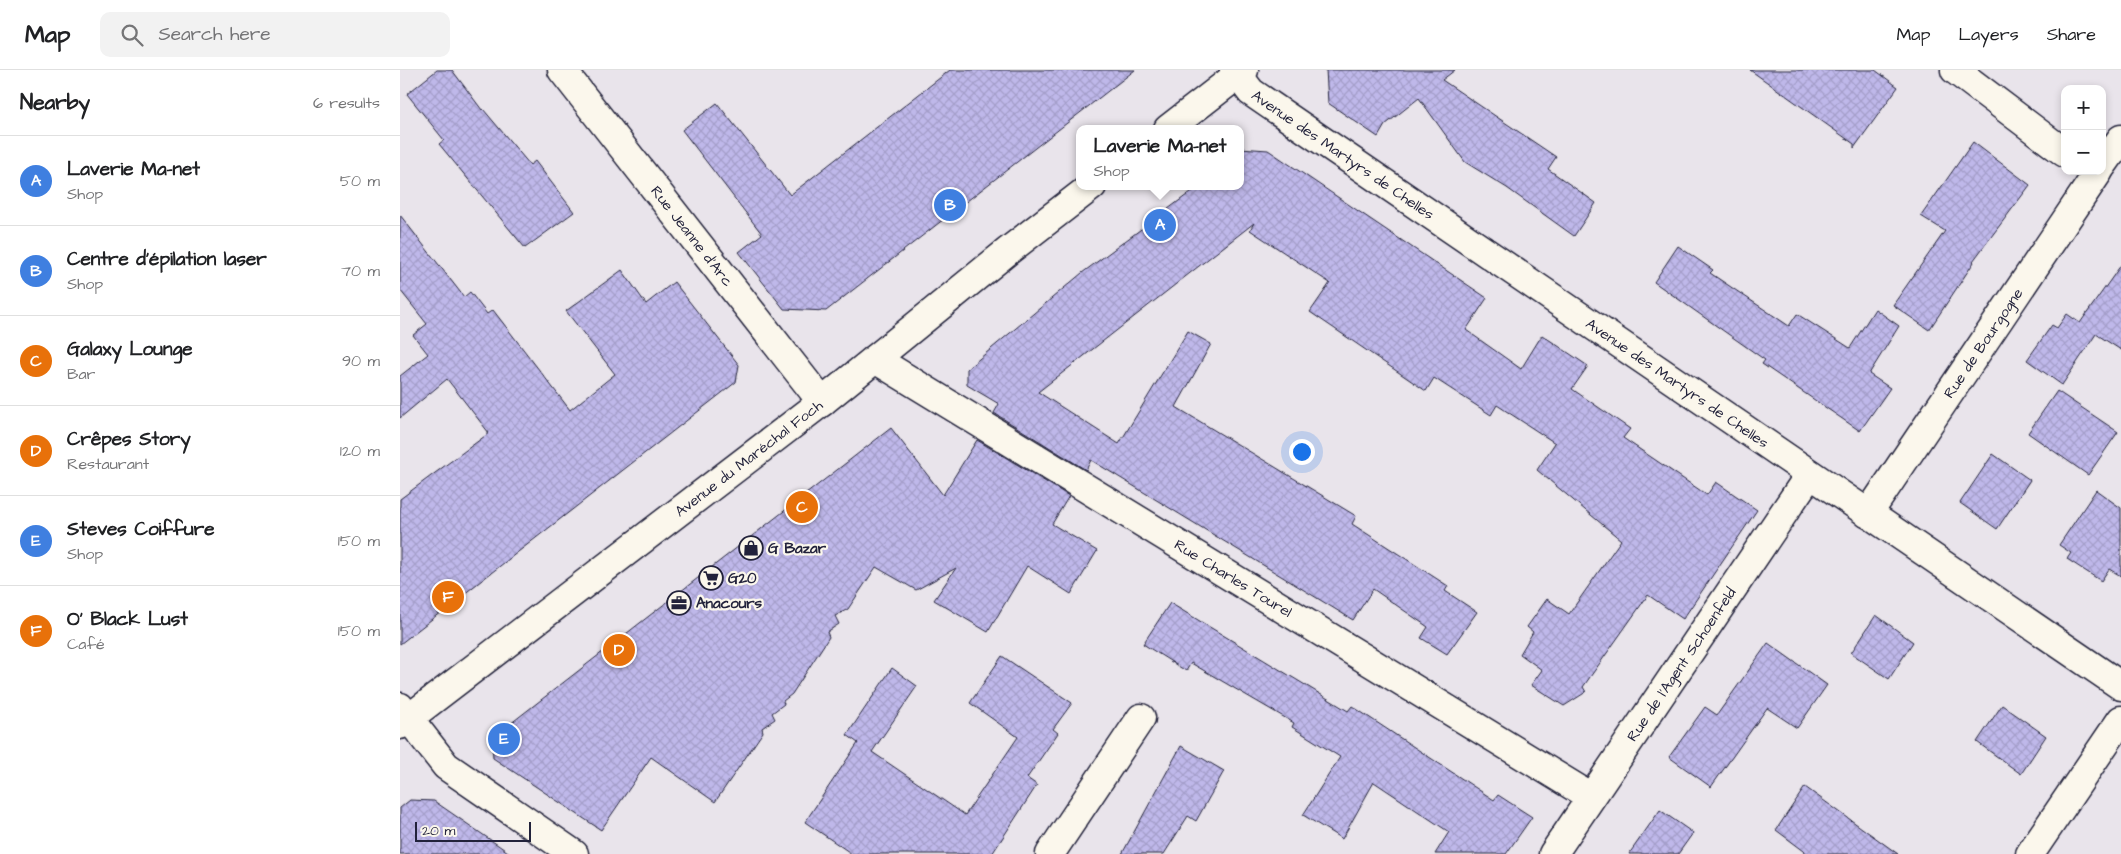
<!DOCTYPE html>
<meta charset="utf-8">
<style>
:root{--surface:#fff;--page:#f2f2f2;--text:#202124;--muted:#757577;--line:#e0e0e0;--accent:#ea580c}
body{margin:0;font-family:"Architects Daughter",sans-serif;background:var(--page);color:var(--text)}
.controls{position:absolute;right:15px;top:15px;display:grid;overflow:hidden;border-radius:10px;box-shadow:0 2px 8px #0003}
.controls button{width:45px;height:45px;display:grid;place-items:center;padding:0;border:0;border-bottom:1px solid var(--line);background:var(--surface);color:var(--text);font:25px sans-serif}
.scale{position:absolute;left:15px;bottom:12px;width:116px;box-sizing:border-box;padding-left:5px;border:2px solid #22223b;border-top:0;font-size:14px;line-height:18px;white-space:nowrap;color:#22223b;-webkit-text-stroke:4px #fbf7ec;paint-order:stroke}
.you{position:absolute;left:901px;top:381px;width:18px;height:18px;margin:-12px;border:4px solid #fff;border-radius:50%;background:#1a73e8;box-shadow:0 0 0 8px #1a73e833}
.badge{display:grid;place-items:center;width:32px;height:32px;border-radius:50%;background:var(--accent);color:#fff;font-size:16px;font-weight:700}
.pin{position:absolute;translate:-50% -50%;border:2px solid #fff;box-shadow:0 1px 5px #0006}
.popup{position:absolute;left:676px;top:55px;width:168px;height:65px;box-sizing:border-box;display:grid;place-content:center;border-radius:10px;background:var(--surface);filter:drop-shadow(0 1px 4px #0005);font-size:16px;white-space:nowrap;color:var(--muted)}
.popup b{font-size:19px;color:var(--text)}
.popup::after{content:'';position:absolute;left:50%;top:100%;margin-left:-10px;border:10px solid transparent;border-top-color:var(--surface)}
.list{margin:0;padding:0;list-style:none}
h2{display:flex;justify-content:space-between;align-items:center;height:65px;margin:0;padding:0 20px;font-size:21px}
h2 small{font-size:16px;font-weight:400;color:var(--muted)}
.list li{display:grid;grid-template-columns:32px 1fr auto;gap:15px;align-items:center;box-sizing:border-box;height:90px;padding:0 20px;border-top:1px solid var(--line)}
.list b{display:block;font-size:19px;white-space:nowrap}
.list p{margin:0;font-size:16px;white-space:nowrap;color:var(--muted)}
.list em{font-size:16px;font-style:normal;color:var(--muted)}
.icon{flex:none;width:28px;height:28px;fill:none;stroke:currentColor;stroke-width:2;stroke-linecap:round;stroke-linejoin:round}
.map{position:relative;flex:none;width:1721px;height:784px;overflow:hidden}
header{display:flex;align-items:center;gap:30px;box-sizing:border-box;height:70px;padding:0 25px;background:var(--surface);border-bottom:1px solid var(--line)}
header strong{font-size:24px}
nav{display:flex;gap:28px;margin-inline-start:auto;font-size:18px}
.search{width:350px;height:45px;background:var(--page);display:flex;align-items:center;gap:12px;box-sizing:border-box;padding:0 18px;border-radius:10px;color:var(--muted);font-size:19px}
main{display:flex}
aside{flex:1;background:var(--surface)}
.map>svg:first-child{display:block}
</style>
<header>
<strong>Map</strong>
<div class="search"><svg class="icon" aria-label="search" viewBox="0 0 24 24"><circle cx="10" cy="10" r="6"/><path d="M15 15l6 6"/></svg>Search here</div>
<nav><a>Map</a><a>Layers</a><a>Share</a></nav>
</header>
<main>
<aside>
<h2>Nearby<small>6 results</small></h2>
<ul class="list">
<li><span class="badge" style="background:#3f7fe0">A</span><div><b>Laverie Ma-net</b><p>Shop</p></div><em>50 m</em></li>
<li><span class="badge" style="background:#3f7fe0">B</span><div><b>Centre d'épilation laser</b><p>Shop</p></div><em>70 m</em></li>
<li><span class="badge" style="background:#e8710a">C</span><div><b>Galaxy Lounge</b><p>Bar</p></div><em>90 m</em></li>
<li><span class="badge" style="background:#e8710a">D</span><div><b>Crêpes Story</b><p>Restaurant</p></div><em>120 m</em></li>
<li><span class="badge" style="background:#3f7fe0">E</span><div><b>Steves Coiffure</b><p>Shop</p></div><em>150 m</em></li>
<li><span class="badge" style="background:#e8710a">F</span><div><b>O' Black Lust</b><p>Café</p></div><em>150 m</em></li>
</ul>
</aside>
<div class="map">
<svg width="1721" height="784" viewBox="0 0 1721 784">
<defs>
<pattern id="building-cross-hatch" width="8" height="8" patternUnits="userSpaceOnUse" patternTransform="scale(1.25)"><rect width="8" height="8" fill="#bfb8ea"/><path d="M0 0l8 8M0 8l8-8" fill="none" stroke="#a49eca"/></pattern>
</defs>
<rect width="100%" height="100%" fill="#e9e4eb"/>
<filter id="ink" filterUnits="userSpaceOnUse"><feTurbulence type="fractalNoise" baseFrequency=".02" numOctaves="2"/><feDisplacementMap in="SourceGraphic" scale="10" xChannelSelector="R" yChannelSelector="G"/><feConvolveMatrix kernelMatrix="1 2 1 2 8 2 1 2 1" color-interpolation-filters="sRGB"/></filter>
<g filter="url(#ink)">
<g fill="url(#building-cross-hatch)" stroke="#22223b">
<polygon points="37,0 52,0 82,40 83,39 130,95 135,91 174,142 125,178 39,74 44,70 7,24"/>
<polygon points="550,0 735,0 426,241 384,239 339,182 362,164 282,60 317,33 390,125"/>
<polygon points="926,0 1055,0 1042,10 1156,87 1148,99 1196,133 1174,166 1107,118 1065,92 1019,28 985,55 978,67 928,33"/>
<polygon points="1350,0 1475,0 1498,17 1454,78 1454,74"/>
<polygon points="1573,72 1630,115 1573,191 1574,192 1529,260 1493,235 1545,161 1521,146"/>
<polygon points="840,78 868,80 1087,228 1066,260 1121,299 1142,265 1188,296 1172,319 1230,359 1223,368 1307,425 1316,412 1357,440 1283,549 1248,525 1183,617 1186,622 1164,636 1131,615 1142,600 1120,584 1133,562 1127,557 1147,529 1169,544 1221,470 1137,400 1155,373 1097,335 1091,345 1034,308 1026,321 910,242 930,213 850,160 854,153 638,322 719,374 788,261 811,274 776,337 956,446 952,454 1048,516 1045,521 1077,542 1047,584 1021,568 1028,557 973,519 953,550 691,390 686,400 594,343 599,334 567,315 567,299 682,203 799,116 840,116"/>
<polygon points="0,145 64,227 70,222 87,244 93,240 170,340 215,304 166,241 222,200 246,234 274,212 339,295 336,312 0,574 0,429 89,363 47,309 0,348 0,306 28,284 13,265 27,254 0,220"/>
<polygon points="1278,176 1313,200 1310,203 1389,256 1397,244 1450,278 1475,239 1499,256 1469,304 1490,318 1460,361 1362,294 1365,290 1254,212"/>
<polygon points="1721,195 1721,280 1696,264 1662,315 1627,290 1652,255 1657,258 1667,244 1680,253"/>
<polygon points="1657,321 1718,362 1688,405 1628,363"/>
<polygon points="491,358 543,425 577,370 669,426 652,454 697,481 671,524 627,496 588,562 534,530 556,498 516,520 476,497 448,539 435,546 439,554 427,562 429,567 392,624 383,631 384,634 372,643 375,649 362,658 363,662 315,732 251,687 201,760 93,688 92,668"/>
<polygon points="1593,384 1630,410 1597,459 1560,433"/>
<polygon points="1696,420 1721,438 1721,506 1709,499 1701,511 1667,489 1671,483 1659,475"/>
<polygon points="770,533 948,641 952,636 1094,730 1098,725 1132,747 1106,784 1035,784 1049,762 974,712 942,769 903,745 940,687 892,657 894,653 791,593 786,601 743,574"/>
<polygon points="1476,545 1513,572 1489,609 1451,583"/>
<polygon points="1368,573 1427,615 1397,658 1367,638 1311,717 1269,687 1305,637 1317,645"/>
<polygon points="602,586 672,633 653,659 658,663 627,708 637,715 592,784 452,784 405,752 458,673 447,665 492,598 517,616 472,682 565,745 618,667 570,633"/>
<polygon points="1602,635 1646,666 1621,704 1577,672"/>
<polygon points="781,676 824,701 796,751 788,746 764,784 722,784"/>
<polygon points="1405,717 1498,784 1408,784 1376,760"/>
<polygon points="10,730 34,731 111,784 0,784 0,738"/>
<polygon points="1260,740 1293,763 1278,784 1229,784"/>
</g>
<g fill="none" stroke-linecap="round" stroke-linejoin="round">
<g stroke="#22223b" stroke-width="31">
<g id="minor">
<path id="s1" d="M162,0L422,332"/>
<path id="s2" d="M834,0L851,22L1721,616"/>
<polyline points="1555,0 1665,83"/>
<polyline points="1702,96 1721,69"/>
<path id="s3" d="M475,289L1191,727"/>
<path id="s4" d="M1468,444L1699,101"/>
<polyline points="0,637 46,696 174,784"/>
<polyline points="650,784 741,648"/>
<path id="s5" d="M1153,784L1410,404"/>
<polyline points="1630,784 1721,650"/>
</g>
</g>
<g stroke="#22223b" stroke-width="31">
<g id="tertiary">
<polyline points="768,59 844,0"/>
<path id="s6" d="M0,655L422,332L608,181L692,116"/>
</g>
</g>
<use href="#minor" stroke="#fbf7ec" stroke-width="28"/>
<use href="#tertiary" stroke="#fbf7ec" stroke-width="28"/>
</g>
</g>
<defs>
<g id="shop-ring" transform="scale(1.25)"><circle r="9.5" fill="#fbf7ec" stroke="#22223b" stroke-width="1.5"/><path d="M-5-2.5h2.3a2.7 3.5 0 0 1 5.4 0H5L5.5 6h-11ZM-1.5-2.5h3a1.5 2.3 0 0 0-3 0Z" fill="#22223b"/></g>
<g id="supermarket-ring" transform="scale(1.25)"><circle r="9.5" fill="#fbf7ec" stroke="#22223b" stroke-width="1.5"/><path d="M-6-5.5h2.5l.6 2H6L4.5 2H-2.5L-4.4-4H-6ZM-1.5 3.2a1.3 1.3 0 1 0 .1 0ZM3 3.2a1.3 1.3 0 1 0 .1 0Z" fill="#22223b"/></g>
<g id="office-ring" transform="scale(1.25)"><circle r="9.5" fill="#fbf7ec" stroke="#22223b" stroke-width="1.5"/><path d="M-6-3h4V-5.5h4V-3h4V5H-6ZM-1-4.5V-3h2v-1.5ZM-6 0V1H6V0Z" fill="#22223b"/></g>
</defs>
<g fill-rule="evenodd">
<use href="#shop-ring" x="351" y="478"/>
<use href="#supermarket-ring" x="311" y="508"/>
<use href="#office-ring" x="279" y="533"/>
</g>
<g text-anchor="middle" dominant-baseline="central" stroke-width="4.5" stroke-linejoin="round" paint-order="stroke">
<g font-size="15" fill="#22223b" stroke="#fbf7ec">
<text stroke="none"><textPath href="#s2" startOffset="139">Avenue des Martyrs de Chelles</textPath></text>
<text stroke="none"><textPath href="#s1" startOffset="211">Rue Jeanne d'Arc</textPath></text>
<text stroke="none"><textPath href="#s4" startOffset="206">Rue de Bourgogne</textPath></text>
<text stroke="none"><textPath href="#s2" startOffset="544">Avenue des Martyrs de Chelles</textPath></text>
<text stroke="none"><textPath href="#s6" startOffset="439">Avenue du Maréchal Foch</textPath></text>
<text stroke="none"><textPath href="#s3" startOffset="420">Rue Charles Tourel</textPath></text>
<text stroke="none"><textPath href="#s5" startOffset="229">Rue de l'Agent Schoenfeld</textPath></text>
</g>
<g font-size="15" font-weight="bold" fill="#22223b" stroke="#fbf7ec" text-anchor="start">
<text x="368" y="478">G Bazar</text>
<text x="328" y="508">G20</text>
<text x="296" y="533">Anacours</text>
</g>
</g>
</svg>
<div class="controls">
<button>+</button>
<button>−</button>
</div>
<div class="scale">20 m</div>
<div class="you"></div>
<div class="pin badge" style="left:760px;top:155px;background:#3f7fe0">A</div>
<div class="popup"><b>Laverie Ma-net</b>Shop</div>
<div class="pin badge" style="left:550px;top:135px;background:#3f7fe0">B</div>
<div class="pin badge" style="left:402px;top:437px;background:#e8710a">C</div>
<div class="pin badge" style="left:219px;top:580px;background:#e8710a">D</div>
<div class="pin badge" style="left:104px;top:669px;background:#3f7fe0">E</div>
<div class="pin badge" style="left:48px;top:527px;background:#e8710a">F</div>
</div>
</main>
